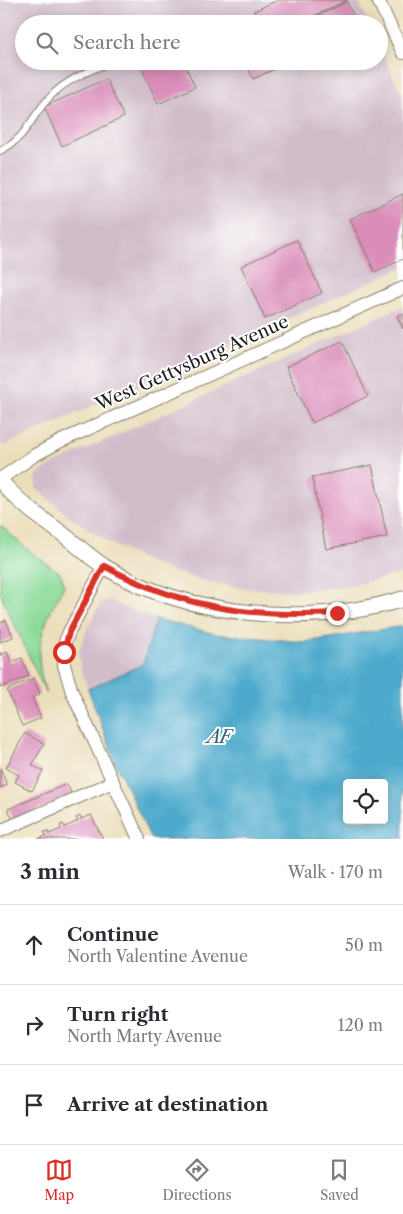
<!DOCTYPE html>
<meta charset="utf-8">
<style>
:root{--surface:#fff;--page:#f2f2f3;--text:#2b2b33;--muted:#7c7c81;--line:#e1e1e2;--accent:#d93025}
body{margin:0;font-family:"Libre Caslon Text",serif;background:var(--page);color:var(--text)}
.controls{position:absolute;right:15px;bottom:15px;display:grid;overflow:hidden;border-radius:5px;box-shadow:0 2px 12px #0003}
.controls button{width:45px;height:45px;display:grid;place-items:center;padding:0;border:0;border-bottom:1px solid var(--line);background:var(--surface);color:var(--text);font:25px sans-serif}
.stop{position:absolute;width:15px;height:15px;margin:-11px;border:4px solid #d93025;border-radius:50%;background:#fff}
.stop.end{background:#d93025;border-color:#fff;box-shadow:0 1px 5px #0008}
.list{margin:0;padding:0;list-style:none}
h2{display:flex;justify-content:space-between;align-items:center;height:65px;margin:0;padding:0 20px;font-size:21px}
h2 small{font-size:16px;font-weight:400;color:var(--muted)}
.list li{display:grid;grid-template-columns:32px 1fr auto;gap:15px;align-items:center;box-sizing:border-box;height:80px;padding:0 20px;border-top:1px solid var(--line)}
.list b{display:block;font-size:19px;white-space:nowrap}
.list p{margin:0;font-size:16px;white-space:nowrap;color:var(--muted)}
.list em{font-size:16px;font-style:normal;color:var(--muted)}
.icon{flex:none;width:28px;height:28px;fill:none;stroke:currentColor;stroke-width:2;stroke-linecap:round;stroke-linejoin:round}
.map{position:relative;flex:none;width:403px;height:839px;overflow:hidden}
.search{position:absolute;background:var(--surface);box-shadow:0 2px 12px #0003;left:15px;right:15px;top:15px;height:55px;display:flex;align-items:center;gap:12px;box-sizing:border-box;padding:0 18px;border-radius:28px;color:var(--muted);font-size:19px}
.sheet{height:305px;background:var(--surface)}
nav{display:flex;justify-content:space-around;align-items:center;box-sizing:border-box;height:70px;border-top:1px solid var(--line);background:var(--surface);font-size:14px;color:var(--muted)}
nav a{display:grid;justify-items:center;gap:2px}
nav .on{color:var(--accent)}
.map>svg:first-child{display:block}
</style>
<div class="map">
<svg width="403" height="839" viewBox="0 0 403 839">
<rect width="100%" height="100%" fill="#fff"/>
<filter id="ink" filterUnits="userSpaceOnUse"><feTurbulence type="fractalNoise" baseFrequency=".02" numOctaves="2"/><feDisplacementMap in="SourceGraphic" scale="10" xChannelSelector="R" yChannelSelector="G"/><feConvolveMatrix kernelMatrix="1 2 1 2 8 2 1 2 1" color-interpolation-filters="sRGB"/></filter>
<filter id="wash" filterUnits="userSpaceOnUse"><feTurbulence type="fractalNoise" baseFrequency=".0096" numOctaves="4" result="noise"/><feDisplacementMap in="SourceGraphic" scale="20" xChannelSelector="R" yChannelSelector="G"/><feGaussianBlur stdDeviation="1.12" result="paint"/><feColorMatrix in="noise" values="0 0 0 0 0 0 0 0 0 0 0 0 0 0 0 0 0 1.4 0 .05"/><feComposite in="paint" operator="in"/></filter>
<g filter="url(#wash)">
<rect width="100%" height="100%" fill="#ebdeba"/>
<g fill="#d1bdca">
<polygon points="0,0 358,0 369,24 24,24 24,61 379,61 379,47 403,96 403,267 3,446 0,443"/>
<polygon points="403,306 403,573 349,586 298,591 242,588 205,581 180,574 146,561 112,544 70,517 36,488 37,474 59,461"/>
<polygon points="110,600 123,607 156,619 143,664 88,689 81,670 79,653 81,645 85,633 101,602"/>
</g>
<path fill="#8bda98" stroke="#547b5a" d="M0,525L23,546L61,574L64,586C43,624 31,649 46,693L0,593Z"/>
<path fill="#4eaacc" stroke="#356374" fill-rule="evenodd" d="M156,619L216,634L305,642L403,626V839H151L116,764L88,689L143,664ZM347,783H384V820H347Z"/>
<g id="blocks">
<g fill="#da8db9">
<polygon points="278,0 348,0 296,24 259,24 254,11"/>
<polygon points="347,2 357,24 300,24"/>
<polygon points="149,61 183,61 195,87 158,104 140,65"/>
<polygon points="245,61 292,61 253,79"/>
<polygon points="106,79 124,117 62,146 44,107"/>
<polygon points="403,194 403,259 375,272 350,219"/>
<polygon points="297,240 322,293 265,319 241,266"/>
<polygon points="403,313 403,329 397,316"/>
<polygon points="342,341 368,396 312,423 286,367"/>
<polygon points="372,465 387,537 326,549 312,477"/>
<polygon points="6,620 13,637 0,642 0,623"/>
<polygon points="0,652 1,655 7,652 11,662 22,658 29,676 0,688"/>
<polygon points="33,678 40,694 32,698 41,718 22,726 7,690"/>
<polygon points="25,733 44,744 32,765 43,771 32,791 15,782 19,775 6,768"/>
<polygon points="0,768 7,785 0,788"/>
<polygon points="67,784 72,795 13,820 8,809"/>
<polygon points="91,815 103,839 38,839 46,836 44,832 48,831 49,834 61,829 60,825 63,824 65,827 78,821 76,818 80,816 81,819"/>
</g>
</g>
</g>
<g filter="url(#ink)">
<use href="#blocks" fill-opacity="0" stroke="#847d6b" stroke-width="1"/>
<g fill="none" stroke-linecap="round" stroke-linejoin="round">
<g stroke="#847d6b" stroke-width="8">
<path id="service" d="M0,151C27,138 30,118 49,98C66,79 90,71 112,61"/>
</g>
<g stroke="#847d6b" stroke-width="14">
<g id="minor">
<polyline points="378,0 403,53"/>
<polyline points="0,479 35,455 61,441 403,288"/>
<polyline points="104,566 69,632 65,642 64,665 72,692 139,839"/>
<polyline points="0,831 113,782"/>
</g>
</g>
<g stroke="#847d6b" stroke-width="17">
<path id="tertiary" d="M0,480C17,501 38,516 60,532C75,543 89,557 105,567C188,618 311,627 403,599"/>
</g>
<use href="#service" stroke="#fff" stroke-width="6"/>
<use href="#minor" stroke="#fff" stroke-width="12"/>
<use href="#tertiary" stroke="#fff" stroke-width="15"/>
</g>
</g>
<g fill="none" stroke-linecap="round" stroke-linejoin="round" filter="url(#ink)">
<path stroke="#d93025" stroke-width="6" d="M64,652L69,632L104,566C182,608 250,618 337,613"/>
</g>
<g text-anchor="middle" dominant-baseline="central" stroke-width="4" stroke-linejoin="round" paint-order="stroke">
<g font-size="18" fill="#1c1c1c" stroke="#fff">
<text transform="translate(192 363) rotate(-24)">West Gettysburg Avenue</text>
</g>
<g font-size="19" font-style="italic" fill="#356374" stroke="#fff">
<text x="219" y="736">AF</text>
</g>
</g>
</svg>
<div class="controls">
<button><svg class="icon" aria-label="locate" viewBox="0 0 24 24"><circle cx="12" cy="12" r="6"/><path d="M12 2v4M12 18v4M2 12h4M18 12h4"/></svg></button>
</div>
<div class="stop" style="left:64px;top:652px"></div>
<div class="stop end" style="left:337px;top:613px"></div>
<div class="search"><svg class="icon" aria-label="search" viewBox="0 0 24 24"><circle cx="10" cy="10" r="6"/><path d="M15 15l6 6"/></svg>Search here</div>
</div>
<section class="sheet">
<h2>3 min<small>Walk · 170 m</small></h2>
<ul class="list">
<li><svg class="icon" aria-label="ahead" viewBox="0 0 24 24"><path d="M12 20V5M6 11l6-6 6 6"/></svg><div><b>Continue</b><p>North Valentine Avenue</p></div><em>50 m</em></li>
<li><svg class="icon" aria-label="right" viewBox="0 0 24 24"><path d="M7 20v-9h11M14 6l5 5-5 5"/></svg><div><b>Turn right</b><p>North Marty Avenue</p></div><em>120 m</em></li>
<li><svg class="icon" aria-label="arrive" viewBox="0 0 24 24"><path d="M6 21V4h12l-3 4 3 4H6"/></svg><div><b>Arrive at destination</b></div></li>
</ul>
</section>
<nav>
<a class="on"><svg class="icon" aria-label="map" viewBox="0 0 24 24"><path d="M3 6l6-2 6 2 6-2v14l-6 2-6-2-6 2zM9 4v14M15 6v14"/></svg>Map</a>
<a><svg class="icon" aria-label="directions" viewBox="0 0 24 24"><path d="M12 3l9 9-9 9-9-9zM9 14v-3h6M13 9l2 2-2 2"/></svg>Directions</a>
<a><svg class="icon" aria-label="saved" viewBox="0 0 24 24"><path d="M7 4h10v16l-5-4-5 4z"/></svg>Saved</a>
</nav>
